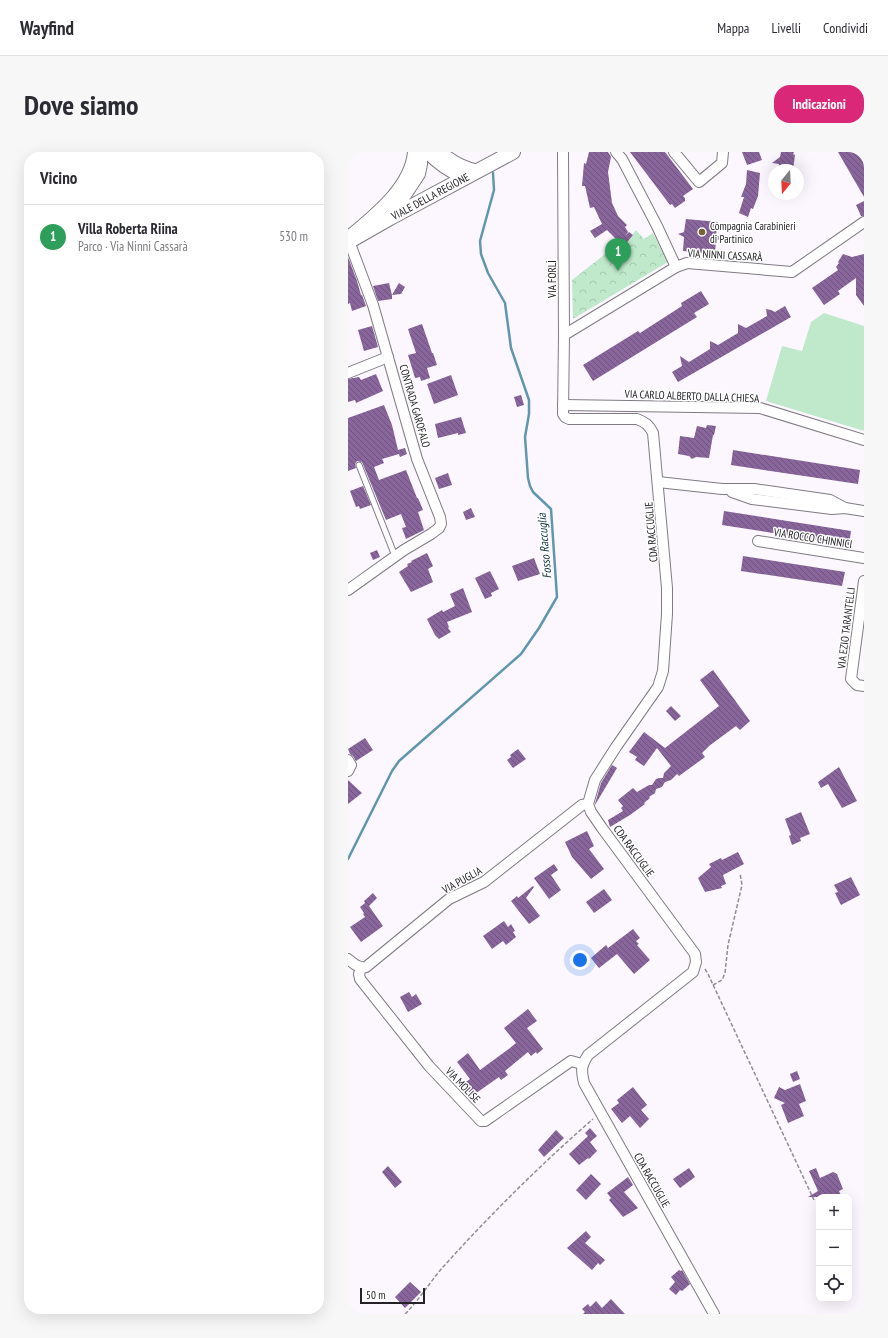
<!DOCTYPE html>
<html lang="it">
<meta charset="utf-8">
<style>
:root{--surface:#fff;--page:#f7f7f7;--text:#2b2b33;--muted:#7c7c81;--line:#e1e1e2;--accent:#db2777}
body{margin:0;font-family:"PT Sans Narrow",sans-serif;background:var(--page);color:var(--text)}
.controls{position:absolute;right:12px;bottom:12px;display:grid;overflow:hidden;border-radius:8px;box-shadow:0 4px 16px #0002}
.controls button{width:36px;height:36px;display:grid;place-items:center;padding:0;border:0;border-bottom:1px solid var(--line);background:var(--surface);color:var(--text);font:20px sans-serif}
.compass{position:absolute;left:420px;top:12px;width:36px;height:36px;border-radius:50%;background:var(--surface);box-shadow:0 4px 16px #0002;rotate:198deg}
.scale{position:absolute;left:12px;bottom:10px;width:65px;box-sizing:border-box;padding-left:4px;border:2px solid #242226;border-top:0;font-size:11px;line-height:14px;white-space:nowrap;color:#242226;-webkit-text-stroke:3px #fff;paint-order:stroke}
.you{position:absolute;left:232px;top:808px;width:14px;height:14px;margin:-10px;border:3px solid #fff;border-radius:50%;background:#1a73e8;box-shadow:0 0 0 6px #1a73e833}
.badge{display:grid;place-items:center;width:26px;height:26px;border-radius:50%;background:var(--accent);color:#fff;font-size:13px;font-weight:700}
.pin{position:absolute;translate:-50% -33px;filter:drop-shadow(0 1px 2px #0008)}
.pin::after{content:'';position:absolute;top:21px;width:14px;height:12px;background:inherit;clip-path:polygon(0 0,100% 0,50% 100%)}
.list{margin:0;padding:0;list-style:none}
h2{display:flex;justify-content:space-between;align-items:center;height:52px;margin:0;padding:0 16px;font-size:17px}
h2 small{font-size:13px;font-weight:400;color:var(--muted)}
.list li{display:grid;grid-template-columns:26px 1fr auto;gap:12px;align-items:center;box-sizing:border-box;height:64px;padding:0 16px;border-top:1px solid var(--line)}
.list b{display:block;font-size:15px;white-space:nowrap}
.list p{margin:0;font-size:13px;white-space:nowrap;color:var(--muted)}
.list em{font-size:13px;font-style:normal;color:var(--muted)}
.icon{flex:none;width:22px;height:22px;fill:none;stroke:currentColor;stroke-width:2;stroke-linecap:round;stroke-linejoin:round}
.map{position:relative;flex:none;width:516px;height:1162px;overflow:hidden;border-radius:16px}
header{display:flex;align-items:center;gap:24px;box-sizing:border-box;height:56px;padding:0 20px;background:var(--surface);border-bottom:1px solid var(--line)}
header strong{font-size:19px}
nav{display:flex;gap:22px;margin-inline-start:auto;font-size:14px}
.intro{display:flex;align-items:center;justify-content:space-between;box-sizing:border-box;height:96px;padding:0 24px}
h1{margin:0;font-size:28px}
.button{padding:10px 18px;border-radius:16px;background:var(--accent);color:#fff;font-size:14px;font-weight:700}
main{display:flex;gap:24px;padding:0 24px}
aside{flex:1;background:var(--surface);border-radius:16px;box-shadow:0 4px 16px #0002}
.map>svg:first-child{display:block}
</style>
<header>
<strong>Wayfind</strong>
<nav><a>Mappa</a><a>Livelli</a><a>Condividi</a></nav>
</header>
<div class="intro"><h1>Dove siamo</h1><a class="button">Indicazioni</a></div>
<main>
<aside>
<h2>Vicino<small></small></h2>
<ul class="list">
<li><span class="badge" style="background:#2e9e5b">1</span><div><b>Villa Roberta Riina</b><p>Parco · Via Ninni Cassarà</p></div><em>530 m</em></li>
</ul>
</aside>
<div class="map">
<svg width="516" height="1162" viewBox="0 0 516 1162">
<defs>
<pattern id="park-crowns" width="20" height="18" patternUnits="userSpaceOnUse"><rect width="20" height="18" fill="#c0e9cb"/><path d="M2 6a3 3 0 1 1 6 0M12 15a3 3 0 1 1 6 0" fill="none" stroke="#a5c8ae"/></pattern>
<pattern id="building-back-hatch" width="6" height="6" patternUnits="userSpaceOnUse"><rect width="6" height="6" fill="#88659b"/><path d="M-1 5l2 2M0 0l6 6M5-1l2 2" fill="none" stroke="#6f537e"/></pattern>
</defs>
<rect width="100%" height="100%" fill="#fcf7ff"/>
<polygon fill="#c0e9cb" points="476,161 516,174 516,279 418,249 434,194 454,199 463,170"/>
<polygon fill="url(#park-crowns)" points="288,78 296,87 305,81 320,110 225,167 224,128 266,95 271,100"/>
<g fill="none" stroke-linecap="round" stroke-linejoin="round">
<polyline stroke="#6097ae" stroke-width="2.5" points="0,707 44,619 51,609 173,502 191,476 209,445 203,357 185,340 182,334 180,326 177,285 181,262 181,248 163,196 157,151 140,121 133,102 132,89 146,38 145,21"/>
</g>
<g fill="url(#building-back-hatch)">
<polygon points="241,0 260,0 263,5 260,20 264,51 270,64 279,73 277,75 280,80 277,84 281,80 285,83 271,100 266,95 271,90 259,78 247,86 242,79 254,72 246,55 242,56 237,34 234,34 236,11 238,12"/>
<polygon points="282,0 317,0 345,37 335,44 337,46 337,49 327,56 324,52 322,53"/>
<polygon points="394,0 411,0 414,8 399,13"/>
<polygon points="433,0 446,0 445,2 447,3 445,18 430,18 431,12 424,11 432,5"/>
<polygon points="490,0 516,0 516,45"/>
<polygon points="399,18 412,21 410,44 405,57 403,56 400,65 391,61 396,45 393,45 398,32"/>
<polygon points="516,49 516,64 513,64 508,53"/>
<polygon points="338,67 370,70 368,83 375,86 368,89 367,102 335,99 336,85 330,82 336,80"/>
<polygon points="495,102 504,105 516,102 516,154 508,143 508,126 490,139 492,142 476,153 464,136 490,118 488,115 491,111 490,110"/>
<polygon points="0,105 9,129 13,143 14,143 18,154 4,159 2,151 0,152"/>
<polygon points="41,131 44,143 51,131 57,135 53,142 44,143 44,147 30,149 25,134"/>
<polygon points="353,139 361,152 346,161 349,165 245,229 235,213 290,179 292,181 334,154 333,151"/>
<polygon points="437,154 443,165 330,230 324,220 334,214 332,204 341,210 362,197 362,189 370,193 390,181 390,172 398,176 419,164 418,157 423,158 427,160"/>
<polygon points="74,172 84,201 85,201 89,213 79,216 82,226 73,229 72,225 67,226 60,203 68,201 60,177"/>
<polygon points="24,174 30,195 16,199 10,178"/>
<polygon points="28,222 35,239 8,251 7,248 0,250 0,227 11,225 13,228"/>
<polygon points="103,223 110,243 86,252 79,232"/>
<polygon points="173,243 176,253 169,255 166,245"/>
<polygon points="36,253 44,273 50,298 57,296 59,302 52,305 51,302 34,307 36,311 26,315 31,328 58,318 69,346 70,346 75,358 70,360 76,378 58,387 54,376 58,375 53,362 38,368 14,310 9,309 7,312 8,316 0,319 0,266"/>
<polygon points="113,265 118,281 110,283 110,281 90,286 87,272"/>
<polygon points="359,273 368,274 366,283 365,283 361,306 348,305 344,307 341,304 330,302 332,284 346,286 349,274 358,276"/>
<polygon points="385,298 512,318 510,332 383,313"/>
<polygon points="100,321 104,333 91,337 87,326"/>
<polygon points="15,334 23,353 12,357 11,354 8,355 2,339"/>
<polygon points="123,356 127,365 118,368 115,360"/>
<polygon points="376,359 503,379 501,393 374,373"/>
<polygon points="29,398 32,405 25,408 22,401"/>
<polygon points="79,401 85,414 80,417 85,430 63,440 51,420 60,414 59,412 64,410 63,409"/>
<polygon points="395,404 497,420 494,434 393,419"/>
<polygon points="186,406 192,422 170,429 164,414"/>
<polygon points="142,419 151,437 143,441 144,444 137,447 127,426"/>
<polygon points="115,436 124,460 99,470 101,475 100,476 103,480 91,487 87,483 79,467 94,458 95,460 107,454 102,442"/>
<polygon points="365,518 402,569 392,578 388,574 361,594 354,601 357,605 331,624 329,622 323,628 317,630 314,635 308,637 307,641 301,645 302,646 296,651 297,652 282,663 262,675 260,668 275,659 273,656 275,654 270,648 285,636 289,640 301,633 304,633 308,627 311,626 315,626 316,621 323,614 309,596 296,614 287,608 289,605 281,600 296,580 317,596 371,554 352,528"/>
<polygon points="323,554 333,564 327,569 318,559"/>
<polygon points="17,586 25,598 8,609 5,604 2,602 0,597"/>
<polygon points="170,597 178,607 165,616 159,608 163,605 162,603"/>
<polygon points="264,613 269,616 247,653 247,652 253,631"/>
<polygon points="491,615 509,649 494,656 480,632 473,636 470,630"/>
<polygon points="0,628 14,641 0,652"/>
<polygon points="453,660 462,682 452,686 453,689 444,693 441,684 443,683 437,667"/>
<polygon points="239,679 246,694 241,697 256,717 243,727 224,705 217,690"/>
<polygon points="390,700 396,712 375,723 378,732 373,734 374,736 357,740 350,726 363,715 361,712 373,706 374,708"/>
<polygon points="206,712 210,718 203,723 213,738 201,747 186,726"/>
<polygon points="503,725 512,743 493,753 487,741 490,740 486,733"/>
<polygon points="185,734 186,735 178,746 192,764 181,772 163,749 169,744 170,746"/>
<polygon points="256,737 264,748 246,761 238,750"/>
<polygon points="25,741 29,746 21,754 35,774 13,790 2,775 17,765 15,762 16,761 12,755 17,751 16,749"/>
<polygon points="156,769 160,775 163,772 167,779 165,780 168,785 158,793 155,789 144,797 135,784"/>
<polygon points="285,777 292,786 288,789 291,792 289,793 302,808 286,822 269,802 251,816 243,806 258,793 260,796"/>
<polygon points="61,840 64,845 68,842 74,852 60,860 52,845"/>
<polygon points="180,857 189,869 179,876 195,897 189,902 188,900 183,904 180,900 157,919 160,923 153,928 151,925 124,944 115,932 122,927 109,910 120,901 132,918 162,896 168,891 156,876"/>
<polygon points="449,919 452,927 445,930 442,922"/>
<polygon points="452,932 458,949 451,952 456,964 440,971 433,953 437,951 426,946 431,935 437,938"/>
<polygon points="285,935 299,953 293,958 301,967 292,976 282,964 274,971 263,957 271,951 269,948"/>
<polygon points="242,976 249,984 242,990 249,999 241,1007 240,1006 231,1013 221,1002 240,984 237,981"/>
<polygon points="208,978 216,986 196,1005 190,998"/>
<polygon points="40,1014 54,1030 47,1036 34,1020"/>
<polygon points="341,1016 347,1025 332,1036 325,1027"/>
<polygon points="468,1016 472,1026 485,1020 489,1022 495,1037 491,1039 494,1045 460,1045 470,1039 461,1019"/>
<polygon points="243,1022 253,1032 238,1048 228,1038"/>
<polygon points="280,1025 285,1033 276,1040 290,1056 275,1065 261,1048 263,1046 259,1041"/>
<polygon points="238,1079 243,1085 237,1091 257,1108 252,1113 250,1111 244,1118 219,1096"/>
<polygon points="331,1118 333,1119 334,1118 342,1132 334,1139 332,1138 328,1143 321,1137 327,1130 323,1125"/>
<polygon points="62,1130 73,1140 57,1156 47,1145"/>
<polygon points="263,1147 277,1162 235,1162 237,1160 234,1157 240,1152 242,1155 248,1149 254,1156"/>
</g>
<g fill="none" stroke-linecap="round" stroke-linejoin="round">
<g stroke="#807b83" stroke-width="7">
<polyline id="service" points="11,313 47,404"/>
</g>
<g stroke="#807b83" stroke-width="12">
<g id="minor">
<path d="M215,0L216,183L215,262L217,265L221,267H289C297,270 301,273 305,281L319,436V462L315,519L310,535L268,595L247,628L240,652L243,660L254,676L347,802L348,810L345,820L240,903C233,914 233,918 236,931L366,1162"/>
<polyline points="268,0 274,7 309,74 328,115"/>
<polyline points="326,0 351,30 374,11 375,0"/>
<polyline points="216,183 328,115 339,111 444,120 516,70"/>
<polyline points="0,221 40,205"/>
<polyline points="215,253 412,256 516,288"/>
<polyline points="310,330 374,337 406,337 482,348 497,356"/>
<polyline points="384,340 404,347 484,357 497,356 516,359"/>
<polyline points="410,389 516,406"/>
<polyline points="516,429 503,527 509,533 516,534"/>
<polyline points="0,438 56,398 83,382 91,376 93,372 92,365 69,307 25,153 1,89"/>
<polyline points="0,608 3,613 0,619"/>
<path d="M0,807C6,812 10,816 18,815L101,747L136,730L234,653L240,652"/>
<polyline points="13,816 11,822 12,827 81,914 133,969 137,969 223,909 234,912"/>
</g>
</g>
<g stroke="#807b83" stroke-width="14">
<g id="tertiary">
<path d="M79,0C90,12 102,20 117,26"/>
<path d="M93,0C104,10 116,16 130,19"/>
<polyline points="42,66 71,22 73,12 73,0"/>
<path d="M2,84C27,63 63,35 66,0"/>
</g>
</g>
<g stroke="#807b83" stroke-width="16">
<g id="secondary">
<path id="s1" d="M0,90L42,66L165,0"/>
</g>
</g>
<g stroke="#8f8c92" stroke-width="1.5" stroke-dasharray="4 2" stroke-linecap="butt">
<polyline points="357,817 360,822 466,1048"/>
<polyline points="365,833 374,828 377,821 380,793 394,733 392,721"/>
<path d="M57,1162C71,1148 82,1130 95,1115C142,1063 192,1013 245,967"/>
</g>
<use href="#service" stroke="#fff" stroke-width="5"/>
<use href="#minor" stroke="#fff" stroke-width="10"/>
<use href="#tertiary" stroke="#fff" stroke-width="12"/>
<use href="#secondary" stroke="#fff" stroke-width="14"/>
</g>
<circle fill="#766332" stroke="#fff" stroke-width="1.5" cx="354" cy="80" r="4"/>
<g text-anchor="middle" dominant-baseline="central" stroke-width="3" stroke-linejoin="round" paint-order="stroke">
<g font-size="11" fill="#242226" stroke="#fff">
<text stroke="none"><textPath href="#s1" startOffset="94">VIALE DELLA REGIONE</textPath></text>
<text transform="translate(377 103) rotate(3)">VIA NINNI CASSARÀ</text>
<text transform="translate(204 127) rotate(-90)">VIA FORLÌ</text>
<text transform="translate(344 244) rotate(2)">VIA CARLO ALBERTO DALLA CHIESA</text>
<text transform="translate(67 254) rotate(74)">CONTRADA GAROFALO</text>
<text transform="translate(303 380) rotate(-95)">CDA RACCUGLIE</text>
<text transform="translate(465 386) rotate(9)">VIA ROCCO CHINNICI</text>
<text transform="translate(498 476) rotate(-83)">VIA EZIO TARANTELLI</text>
<text transform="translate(286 699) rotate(54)">CDA RACCUGLIE</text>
<text transform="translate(114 728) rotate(-29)">VIA PUGLIA</text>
<text transform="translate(115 933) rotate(46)">VIA MOLISE</text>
<text transform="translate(304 1028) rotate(60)">CDA RACCUGLIE</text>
</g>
<g font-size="11" fill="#242226" stroke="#fff" text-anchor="start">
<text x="362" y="74">Compagnia Carabinieri<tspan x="362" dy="13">di Partinico</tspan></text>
</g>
<g font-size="12" font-style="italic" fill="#0e3442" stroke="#fff">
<text transform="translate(196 394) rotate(-95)">Fosso Raccuglia</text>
</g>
</g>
</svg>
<div class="controls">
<button>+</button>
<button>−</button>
<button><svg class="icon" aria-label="locate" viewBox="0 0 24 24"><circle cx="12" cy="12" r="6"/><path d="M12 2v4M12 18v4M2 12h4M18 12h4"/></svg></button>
</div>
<svg class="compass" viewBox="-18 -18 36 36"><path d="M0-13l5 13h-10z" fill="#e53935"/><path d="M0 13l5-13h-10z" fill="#7c7c81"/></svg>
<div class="scale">50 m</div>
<div class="you"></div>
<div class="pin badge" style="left:270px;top:119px;background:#2e9e5b">1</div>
</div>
</main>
